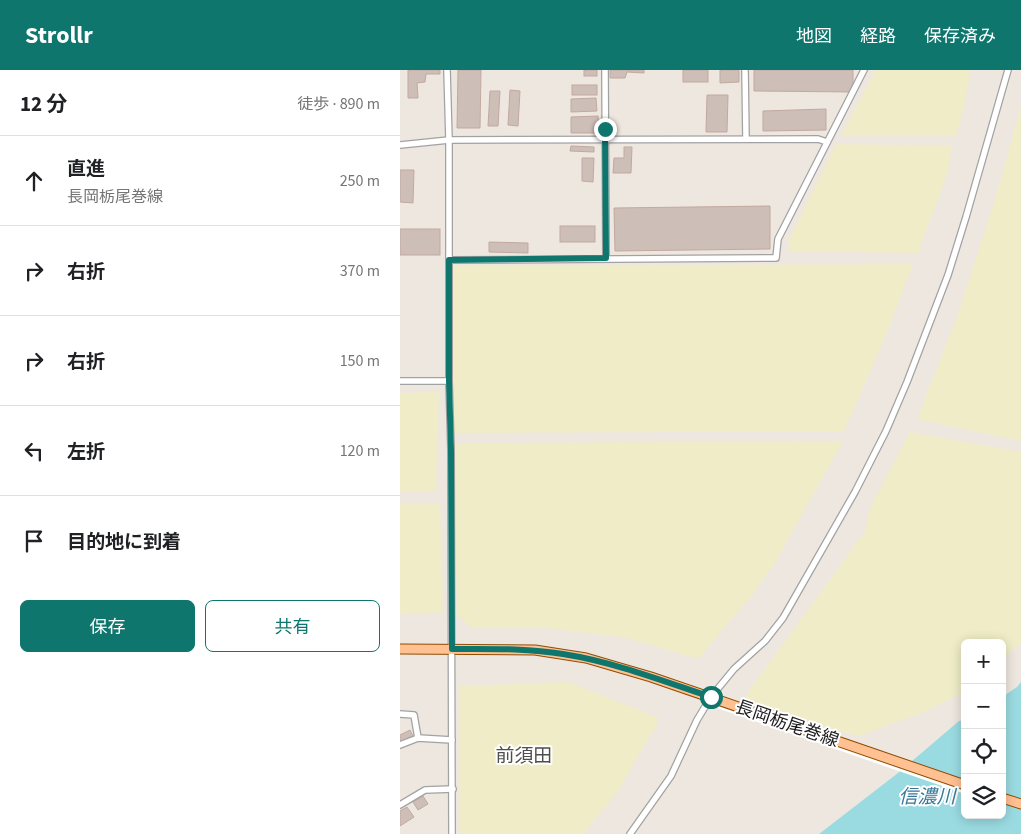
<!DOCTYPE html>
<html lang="ja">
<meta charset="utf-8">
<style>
:root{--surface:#fff;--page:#f2f2f2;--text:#202124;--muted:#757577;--line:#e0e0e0;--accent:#0f766e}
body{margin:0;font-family:"Source Sans 3","Noto Sans JP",sans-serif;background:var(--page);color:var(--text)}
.controls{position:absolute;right:15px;bottom:15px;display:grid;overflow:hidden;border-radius:8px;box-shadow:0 2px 12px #0003}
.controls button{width:45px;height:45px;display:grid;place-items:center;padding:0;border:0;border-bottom:1px solid var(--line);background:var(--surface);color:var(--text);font:25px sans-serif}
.stop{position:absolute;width:15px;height:15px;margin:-11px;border:4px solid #0f766e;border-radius:50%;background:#fff}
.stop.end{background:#0f766e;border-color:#fff;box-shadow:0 1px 5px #0008}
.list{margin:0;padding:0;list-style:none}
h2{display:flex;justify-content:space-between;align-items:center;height:65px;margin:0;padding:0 20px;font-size:21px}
h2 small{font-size:16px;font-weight:400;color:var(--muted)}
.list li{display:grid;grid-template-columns:32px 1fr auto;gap:15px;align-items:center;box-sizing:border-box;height:90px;padding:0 20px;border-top:1px solid var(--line)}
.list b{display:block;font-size:19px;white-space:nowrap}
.list p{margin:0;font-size:16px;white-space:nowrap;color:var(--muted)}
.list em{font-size:16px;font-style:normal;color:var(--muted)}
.actions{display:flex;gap:10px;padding:15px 20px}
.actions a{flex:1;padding:11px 0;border:1px solid var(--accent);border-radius:8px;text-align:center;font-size:18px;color:var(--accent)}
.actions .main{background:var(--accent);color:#fff}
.icon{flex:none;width:28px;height:28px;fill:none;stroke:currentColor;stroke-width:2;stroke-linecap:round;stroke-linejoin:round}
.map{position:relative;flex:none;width:621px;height:764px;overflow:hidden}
header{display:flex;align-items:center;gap:30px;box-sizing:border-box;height:70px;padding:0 25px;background:var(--accent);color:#fff}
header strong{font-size:24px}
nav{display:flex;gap:28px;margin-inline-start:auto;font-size:18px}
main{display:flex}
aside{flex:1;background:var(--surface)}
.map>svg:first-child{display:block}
</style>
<header>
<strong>Strollr</strong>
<nav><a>地図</a><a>経路</a><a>保存済み</a></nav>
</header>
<main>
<aside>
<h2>12 分<small>徒歩 · 890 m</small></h2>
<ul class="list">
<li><svg class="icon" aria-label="ahead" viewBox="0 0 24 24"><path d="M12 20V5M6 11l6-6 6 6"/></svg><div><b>直進</b><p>長岡栃尾巻線</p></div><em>250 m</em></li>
<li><svg class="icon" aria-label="right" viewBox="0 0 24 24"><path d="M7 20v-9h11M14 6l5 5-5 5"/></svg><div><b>右折</b></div><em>370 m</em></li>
<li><svg class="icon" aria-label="right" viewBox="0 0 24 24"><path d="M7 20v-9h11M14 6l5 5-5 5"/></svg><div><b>右折</b></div><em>150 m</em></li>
<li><svg class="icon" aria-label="left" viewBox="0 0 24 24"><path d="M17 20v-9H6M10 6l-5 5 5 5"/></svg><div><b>左折</b></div><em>120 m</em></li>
<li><svg class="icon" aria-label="arrive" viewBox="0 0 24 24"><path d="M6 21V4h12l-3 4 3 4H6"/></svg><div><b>目的地に到着</b></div></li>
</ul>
<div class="actions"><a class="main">保存</a><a>共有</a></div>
</aside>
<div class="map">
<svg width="621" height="764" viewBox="0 0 621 764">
<rect width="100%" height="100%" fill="#eee7df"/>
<g fill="#efecc7">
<polygon points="476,0 570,0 564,37 556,66 441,65"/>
<polygon points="621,36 621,371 517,349 557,247 594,133"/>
<polygon points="436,74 552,76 547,105 518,183 389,181 389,170"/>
<polygon points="513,194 483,272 444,361 54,363 54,196"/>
<polygon points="39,322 36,421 0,421 0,323"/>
<polygon points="510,362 621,382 621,573 602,590 602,573 565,573 565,621 529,640 459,666 438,661 343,629 464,463 471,436"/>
<polygon points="443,371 376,491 352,525 298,589 227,568 149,558 71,557 57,545 54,373"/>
<polygon points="0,434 40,434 43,542 0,544"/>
<polygon points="168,612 257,647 257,656 246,672 218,721 183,764 60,764 59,616"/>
</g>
<polygon fill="#9adbe1" points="621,612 621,764 419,764 498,703 559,651 565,650 565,745 602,745 602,627 617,617"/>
<polygon fill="#fff" points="325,628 565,710 565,724 317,638"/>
<g fill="#cebeb8" stroke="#c1a9a0">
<polygon points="8,0 40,0 40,4 26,4 25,12 17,13 18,28 8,28"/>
<polygon points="58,0 81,0 80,58 57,58"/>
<rect x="184" y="0" width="13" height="6"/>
<polygon points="210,0 244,0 244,3 227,2 225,8 210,8"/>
<rect x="283" y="0" width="25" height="12"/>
<polygon points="320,0 339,0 339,12 320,13"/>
<polygon points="354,0 453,0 453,22 354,21"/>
<rect x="172" y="15" width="25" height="10"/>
<polygon points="110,20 120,21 118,56 108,55"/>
<polygon points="90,21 100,21 98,56 88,56"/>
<polygon points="307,25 328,25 327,62 306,62"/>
<polygon points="196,28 197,41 171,42 171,29"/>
<polygon points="426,39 426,60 363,61 363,41"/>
<polygon points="198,46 199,63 171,63 171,47"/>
<polygon points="171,76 194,77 194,82 170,81"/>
<polygon points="224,77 232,77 231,103 213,103 214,88 224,88"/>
<polygon points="182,88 194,88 193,112 182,111"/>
<polygon points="0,100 14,100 13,133 0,132"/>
<polygon points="370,136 370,179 215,181 214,138"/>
<rect x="160" y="156" width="35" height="16"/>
<rect x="0" y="159" width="40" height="26"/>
<polygon points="89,172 128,173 128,183 89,182"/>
<polygon points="10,660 13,666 0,672 0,665"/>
<polygon points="23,726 28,734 18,740 13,732"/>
<polygon points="7,737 14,747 0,756 0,741"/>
</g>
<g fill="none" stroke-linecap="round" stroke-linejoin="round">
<g stroke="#a2a2a2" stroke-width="8">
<g id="street">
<polyline points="47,0 49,70 49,311 51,380 52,764"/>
<polyline points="205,0 206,188"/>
<polyline points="345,0 346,69"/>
<polyline points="0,75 49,70 418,69 427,72"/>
<polyline points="49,190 376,188 378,169 464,0"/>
<polyline points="0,311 49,311"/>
<polyline points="0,644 14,645 18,668"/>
<polyline points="0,675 18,668 52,670"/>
<polyline points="0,735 25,720 53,719"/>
<polyline points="230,764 271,706 297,650 311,627 334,599 365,571 383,548 455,422 486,361 507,312 548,205 566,147 608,0"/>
</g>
</g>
<g stroke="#914c00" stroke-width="11">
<g id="primary">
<polyline points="0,579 135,580 186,588 251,607 565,715"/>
<polyline points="602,728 621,734"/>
</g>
</g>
<use href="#street" stroke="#fff" stroke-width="5.5"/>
<use href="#primary" stroke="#ffc092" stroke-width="9"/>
</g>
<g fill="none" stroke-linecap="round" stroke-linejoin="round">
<path stroke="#0f766e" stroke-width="6" d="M205,59L206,188L49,190V311L51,380L52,579C89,579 127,578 163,584C214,592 263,611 311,627"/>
</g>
<g text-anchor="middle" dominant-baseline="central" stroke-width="4" stroke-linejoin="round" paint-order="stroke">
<g font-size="18" fill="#1b1b1b" stroke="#fff">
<text transform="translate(387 654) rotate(19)">長岡栃尾巻線</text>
</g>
<g font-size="19" fill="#4e4e4e" stroke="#fff">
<text x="124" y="686">前須田</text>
</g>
<g font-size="19" font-style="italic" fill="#38789a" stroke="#fff">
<text x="527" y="727">信濃川</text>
</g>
</g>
</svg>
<div class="controls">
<button>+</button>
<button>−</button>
<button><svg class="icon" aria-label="locate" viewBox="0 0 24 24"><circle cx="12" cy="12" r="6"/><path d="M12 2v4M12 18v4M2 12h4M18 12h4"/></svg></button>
<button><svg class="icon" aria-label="layers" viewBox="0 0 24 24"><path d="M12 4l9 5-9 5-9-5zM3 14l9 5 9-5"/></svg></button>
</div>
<div class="stop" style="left:311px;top:627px"></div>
<div class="stop end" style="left:205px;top:59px"></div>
</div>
</main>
